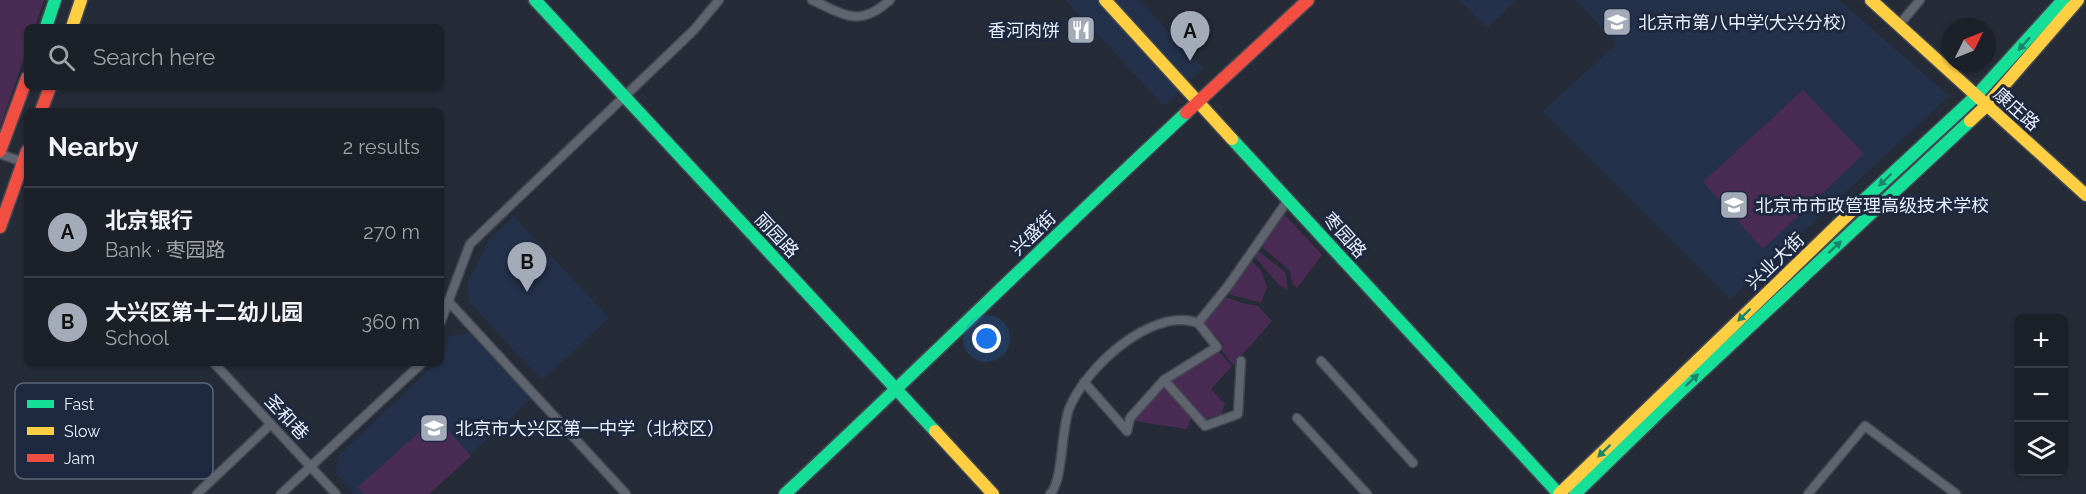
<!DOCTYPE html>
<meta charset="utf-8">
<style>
:root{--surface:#1c2129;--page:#292e35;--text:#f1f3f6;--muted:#a0a3a8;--line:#3a3e46;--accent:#a3abb9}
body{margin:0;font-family:Raleway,"Noto Sans SC",sans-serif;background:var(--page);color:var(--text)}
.controls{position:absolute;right:18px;bottom:18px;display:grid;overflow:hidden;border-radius:9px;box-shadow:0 2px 4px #0004}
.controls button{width:54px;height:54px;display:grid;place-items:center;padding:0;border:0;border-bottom:2px solid var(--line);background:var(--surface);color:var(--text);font:30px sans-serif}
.compass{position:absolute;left:1942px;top:18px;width:54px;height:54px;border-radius:50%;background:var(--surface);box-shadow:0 2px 4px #0004;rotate:47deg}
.you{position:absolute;left:987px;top:339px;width:21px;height:21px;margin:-15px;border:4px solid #fff;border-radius:50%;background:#1a73e8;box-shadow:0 0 0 9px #1a73e833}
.badge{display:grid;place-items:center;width:39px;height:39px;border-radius:50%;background:var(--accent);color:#111;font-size:20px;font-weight:700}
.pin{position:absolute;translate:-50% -50px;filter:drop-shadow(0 2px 3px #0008)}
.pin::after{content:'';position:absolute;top:32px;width:21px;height:18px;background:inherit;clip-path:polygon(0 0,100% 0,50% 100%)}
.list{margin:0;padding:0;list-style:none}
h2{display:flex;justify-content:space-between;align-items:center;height:78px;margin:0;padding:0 24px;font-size:26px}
h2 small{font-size:20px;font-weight:400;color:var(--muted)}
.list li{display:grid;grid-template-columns:39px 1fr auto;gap:18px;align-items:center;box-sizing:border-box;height:90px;padding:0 24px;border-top:2px solid var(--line)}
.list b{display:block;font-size:22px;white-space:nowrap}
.list p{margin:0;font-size:20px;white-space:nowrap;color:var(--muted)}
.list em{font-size:20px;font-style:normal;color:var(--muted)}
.icon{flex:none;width:33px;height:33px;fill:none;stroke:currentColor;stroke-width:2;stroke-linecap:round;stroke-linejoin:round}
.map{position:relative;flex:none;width:2086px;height:494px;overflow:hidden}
.search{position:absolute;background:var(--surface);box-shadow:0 2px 4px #0004;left:24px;top:24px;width:420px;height:66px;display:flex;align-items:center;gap:15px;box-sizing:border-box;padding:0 21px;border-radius:9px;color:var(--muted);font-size:22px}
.panel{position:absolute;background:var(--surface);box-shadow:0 2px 4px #0004;left:24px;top:108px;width:420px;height:258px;border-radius:9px}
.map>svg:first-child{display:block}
</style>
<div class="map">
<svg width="2086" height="494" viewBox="0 0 2086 494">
<rect width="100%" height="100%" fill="#262c37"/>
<g fill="#24314b">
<polygon points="1065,0 1139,0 1203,68 1164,105"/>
<polygon points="1460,0 1516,0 1487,28"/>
<polygon points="1576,0 1839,0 1949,96 1731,299 1543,111 1616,44"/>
<polygon points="514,216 609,318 542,380 469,302 467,283 489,240"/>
<polygon points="470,333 531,399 427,494 354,494 336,474 338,456 436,363 441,363 449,336"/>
</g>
<g fill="#4a2b54">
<polygon points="0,0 44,0 35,27 27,27 27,49 0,127"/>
<polygon points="1803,90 1864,154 1763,249 1703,182"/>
<polygon points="1284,214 1322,255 1297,288 1293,284 1289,270 1262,247"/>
<polygon points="1258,251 1285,272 1288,290 1279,285 1254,256"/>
<polygon points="1251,260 1261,271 1267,287 1261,303 1229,294"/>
<polygon points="1226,297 1242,303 1258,306 1272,321 1233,365 1220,348 1224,345 1204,323"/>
<polygon points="1217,350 1232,366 1211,389 1225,404 1221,415 1205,419 1169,381"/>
<polygon points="1163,385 1192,416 1187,429 1135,421 1143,407"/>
<polygon points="436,417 471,456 429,494 364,494 358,487"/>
</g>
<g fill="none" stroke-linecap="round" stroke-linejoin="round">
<g stroke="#434953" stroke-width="11">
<g id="street">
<path d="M812,0C845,15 859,28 890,0"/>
<polyline points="1899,25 1920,0"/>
<polyline points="0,154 23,162 27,165"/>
<polyline points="448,301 626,494"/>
<polyline points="441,321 470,244 694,30 719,0"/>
<polyline points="1321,361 1413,463"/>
<polyline points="214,363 336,494"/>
<polyline points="1164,380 1217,347 1198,323"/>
<polyline points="1084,382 1127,431"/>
<polyline points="1297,418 1367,494"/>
<polyline points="1127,431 1130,418 1164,380 1205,426 1238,414 1241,361"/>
<polyline points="197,494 271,424"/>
<polyline points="281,494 422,363"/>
<path d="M1050,494C1063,482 1061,430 1069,409C1085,368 1152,306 1198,323L1228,286L1288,200"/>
<polyline points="1808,494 1865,426 1956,494"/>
</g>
</g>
<g stroke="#434953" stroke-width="15">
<g id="fast">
<polyline points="535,0 935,431"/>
<polyline points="46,27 55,0"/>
<polyline points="1232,139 1559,494"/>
<polyline points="1854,209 1976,96 2063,0"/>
<path d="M785,494C920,368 1051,239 1186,113"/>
<polyline points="1575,494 1680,392 1970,121"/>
</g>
</g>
<g stroke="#434953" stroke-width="15">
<g id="slow">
<polyline points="1105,0 1232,139"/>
<polyline points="1871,0 2086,195"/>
<polyline points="72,27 81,0"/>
<polyline points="1970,121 1986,106 2078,0"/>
<polyline points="935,431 993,494"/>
<polyline points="1559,494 1854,209"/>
</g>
</g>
<g stroke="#434953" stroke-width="15">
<g id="jam">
<polyline points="41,111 50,87"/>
<polyline points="1186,113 1308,0"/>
<polyline points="0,151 27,78"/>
<polyline points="0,227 27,151"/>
</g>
</g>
<use href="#street" stroke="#5f646e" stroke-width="8"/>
<use href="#fast" stroke="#16e098" stroke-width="12"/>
<use href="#slow" stroke="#ffcf43" stroke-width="12"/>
<use href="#jam" stroke="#f24e42" stroke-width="12"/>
</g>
<defs><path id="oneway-solid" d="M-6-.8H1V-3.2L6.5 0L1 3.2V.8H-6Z" transform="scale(1.5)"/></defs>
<g fill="#1a846c">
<use href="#oneway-solid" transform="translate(2024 44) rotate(132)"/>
<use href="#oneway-solid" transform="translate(1885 180) rotate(136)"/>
<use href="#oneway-solid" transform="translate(1835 247) rotate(-43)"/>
<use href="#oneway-solid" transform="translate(1744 315) rotate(136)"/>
<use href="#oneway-solid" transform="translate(1692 380) rotate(-43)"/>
<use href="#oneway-solid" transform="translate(1604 451) rotate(136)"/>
</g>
<defs>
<g id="school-square" transform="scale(1.5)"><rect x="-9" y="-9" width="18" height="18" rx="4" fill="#a3abb9" stroke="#1e293f"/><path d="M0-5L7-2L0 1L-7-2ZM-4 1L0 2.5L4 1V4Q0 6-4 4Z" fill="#fff"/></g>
<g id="restaurant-square" transform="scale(1.5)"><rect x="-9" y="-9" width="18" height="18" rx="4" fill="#a3abb9" stroke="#1e293f"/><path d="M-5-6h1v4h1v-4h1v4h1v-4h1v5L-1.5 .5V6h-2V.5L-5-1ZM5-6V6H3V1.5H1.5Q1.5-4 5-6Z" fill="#fff"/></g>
</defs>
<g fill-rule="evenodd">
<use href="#school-square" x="1617" y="22"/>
<use href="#restaurant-square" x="1081" y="30"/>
<use href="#school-square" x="1734" y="205"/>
<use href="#school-square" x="434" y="428"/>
</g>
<g text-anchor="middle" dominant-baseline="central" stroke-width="6" stroke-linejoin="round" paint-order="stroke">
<g font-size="18" fill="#e7f0ff" stroke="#1e293f" text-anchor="start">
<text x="1638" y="22">北京市第八中学(大兴分校)</text>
<text x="1060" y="30" text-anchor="end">香河肉饼</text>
<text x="1755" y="205">北京市市政管理高级技术学校</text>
<text x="455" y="428">北京市大兴区第一中学（北校区）</text>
</g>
<g font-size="18" fill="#e7f0ff" stroke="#1e293f">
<text transform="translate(2017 109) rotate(42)">康庄路</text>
<text transform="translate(1033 233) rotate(-44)">兴盛街</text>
<text transform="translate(777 235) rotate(47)">丽园路</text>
<text transform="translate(1345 235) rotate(48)">枣园路</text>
<text transform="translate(1775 261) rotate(-44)">兴业大街</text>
<text transform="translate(287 417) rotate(47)">圣和巷</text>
</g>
</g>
<rect x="15" y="383" width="198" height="96" rx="9" fill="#1e293f" stroke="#5a6579" stroke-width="1.5"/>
<rect x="27" y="400" width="27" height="8" fill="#16e098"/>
<rect x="27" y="427" width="27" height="8" fill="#ffcf43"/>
<rect x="27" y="454" width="27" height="8" fill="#f24e42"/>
<g font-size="16" fill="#e7f0ff">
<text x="64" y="410">Fast</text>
<text x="64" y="437">Slow</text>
<text x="64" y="464">Jam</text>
</g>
</svg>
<div class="controls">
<button>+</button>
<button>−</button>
<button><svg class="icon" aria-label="layers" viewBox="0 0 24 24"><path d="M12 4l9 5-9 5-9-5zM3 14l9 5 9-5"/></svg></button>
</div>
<svg class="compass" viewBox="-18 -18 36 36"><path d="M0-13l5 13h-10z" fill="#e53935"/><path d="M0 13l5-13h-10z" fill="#a0a3a8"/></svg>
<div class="you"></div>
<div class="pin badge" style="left:1190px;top:61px">A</div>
<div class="pin badge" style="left:527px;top:292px">B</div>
<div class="search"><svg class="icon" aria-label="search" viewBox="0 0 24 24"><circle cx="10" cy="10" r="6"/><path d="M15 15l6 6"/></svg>Search here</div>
<section class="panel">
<h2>Nearby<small>2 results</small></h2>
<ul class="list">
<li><span class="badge">A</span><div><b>北京银行</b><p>Bank · 枣园路</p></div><em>270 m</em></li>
<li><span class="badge">B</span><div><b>大兴区第十二幼儿园</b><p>School</p></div><em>360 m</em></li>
</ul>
</section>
</div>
